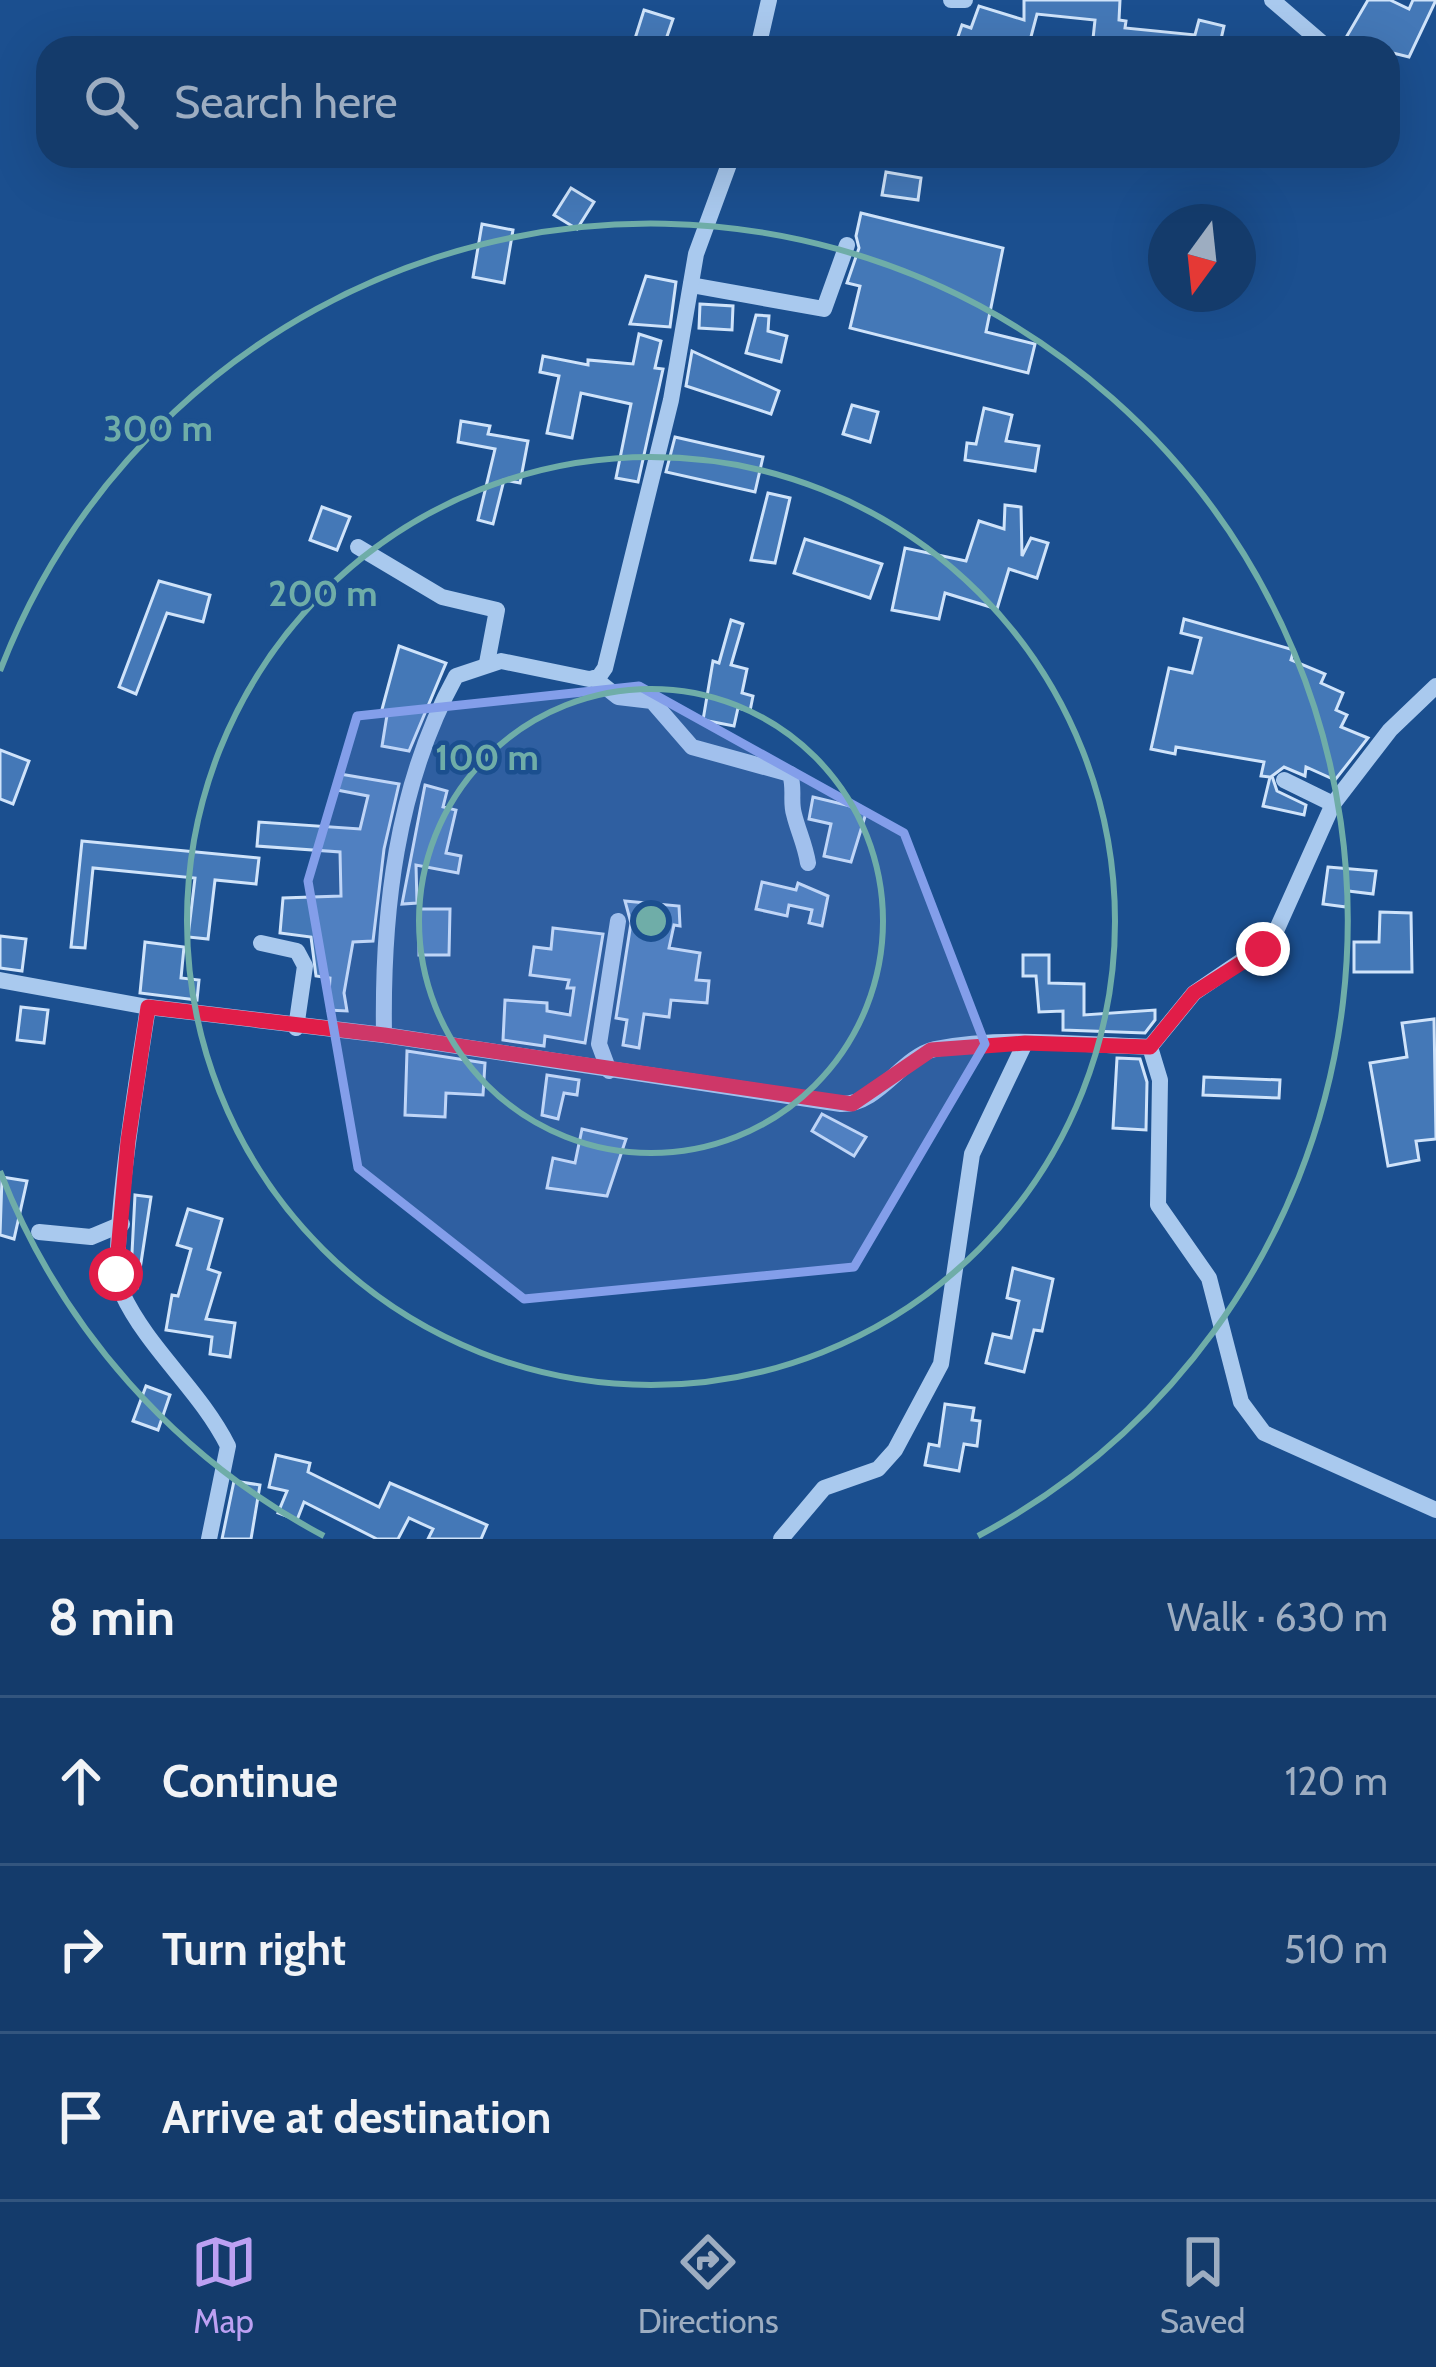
<!DOCTYPE html>
<meta charset="utf-8">
<style>
:root{--surface:#143b6b;--page:#214673;--text:#f1f3f6;--muted:#9dadc1;--line:#33557e;--accent:#bca0f2}
body{margin:0;font-family:Cabin,sans-serif;background:var(--page);color:var(--text)}
.compass{position:absolute;left:1148px;top:204px;width:108px;height:108px;border-radius:50%;background:var(--surface);box-shadow:0 12px 48px #0002;rotate:195deg}
.stop{position:absolute;width:36px;height:36px;margin:-27px;border:9px solid #e11d48;border-radius:50%;background:#fff}
.stop.end{background:#e11d48;border-color:#fff;box-shadow:0 3px 12px #0008}
.list{margin:0;padding:0;list-style:none}
h2{display:flex;justify-content:space-between;align-items:center;height:156px;margin:0;padding:0 48px;font-size:51px}
h2 small{font-size:39px;font-weight:400;color:var(--muted)}
.list li{display:grid;grid-template-columns:78px 1fr auto;gap:36px;align-items:center;box-sizing:border-box;height:168px;padding:0 48px;border-top:3px solid var(--line)}
.list b{display:block;font-size:45px;white-space:nowrap}
.list em{font-size:39px;font-style:normal;color:var(--muted)}
.icon{flex:none;width:66px;height:66px;fill:none;stroke:currentColor;stroke-width:2;stroke-linecap:round;stroke-linejoin:round}
.map{position:relative;flex:none;width:1436px;height:1539px;overflow:hidden}
.search{position:absolute;background:var(--surface);box-shadow:0 12px 48px #0002;left:36px;right:36px;top:36px;height:132px;display:flex;align-items:center;gap:30px;box-sizing:border-box;padding:0 42px;border-radius:36px;color:var(--muted);font-size:45px}
.sheet{height:660px;background:var(--surface)}
nav{display:flex;justify-content:space-around;align-items:center;box-sizing:border-box;height:168px;border-top:3px solid var(--line);background:var(--surface);font-size:33px;color:var(--muted)}
nav a{display:grid;justify-items:center;gap:6px}
nav .on{color:var(--accent)}
.map>svg:first-child{display:block}
</style>
<div class="map">
<svg width="1436" height="1539" viewBox="0 0 1436 1539">
<rect width="100%" height="100%" fill="#1b4f8f"/>
<g fill="#4478b7" stroke="#cfe3fa" stroke-width="3">
<polygon points="1024,0 1120,0 1119,20 1126,21 1125,28 1195,35 1199,20 1224,26 1219,48 1092,48 1095,20 1037,14 1028,48 954,48 962,25 971,28 979,6 1024,20"/>
<polygon points="1368,0 1390,0 1409,9 1413,0 1436,0 1409,57 1344,41"/>
<polygon points="644,10 673,19 663,48 632,48"/>
<polygon points="886,172 921,178 918,200 882,195"/>
<polygon points="571,188 594,202 577,229 554,215"/>
<polygon points="861,213 1003,248 986,332 1035,344 1028,373 850,328 860,286 847,283 859,248 856,236"/>
<polygon points="482,224 513,230 504,283 473,277"/>
<polygon points="646,276 676,282 670,327 630,324"/>
<polygon points="700,304 733,306 732,330 699,328"/>
<polygon points="756,315 769,316 768,331 787,336 781,362 746,353"/>
<polygon points="639,334 661,341 655,368 663,369 638,482 616,478 631,404 581,393 572,438 547,433 559,376 540,372 543,356 588,365 588,360 633,364"/>
<polygon points="692,351 779,391 771,414 686,386"/>
<polygon points="852,405 878,412 870,442 843,434"/>
<polygon points="984,408 1012,415 1006,441 1039,446 1035,471 965,460 967,443 976,444"/>
<polygon points="461,421 490,426 488,434 528,441 520,483 504,480 493,524 478,520 495,449 458,442"/>
<polygon points="675,437 763,457 755,492 666,472"/>
<polygon points="768,493 790,498 775,563 751,560"/>
<polygon points="1005,505 1021,507 1022,556 1031,538 1048,543 1037,578 1009,569 997,609 945,593 939,619 892,610 905,548 966,561 979,521 1004,529"/>
<polygon points="322,507 350,517 337,550 310,540"/>
<polygon points="805,539 882,564 870,598 794,573"/>
<polygon points="159,581 210,595 203,622 167,613 136,694 119,687"/>
<polygon points="1184,619 1294,650 1291,660 1325,674 1321,683 1343,693 1336,710 1347,715 1341,727 1368,738 1335,780 1306,767 1305,776 1284,767 1272,776 1277,791 1306,805 1304,815 1263,806 1270,777 1261,776 1264,762 1176,747 1175,754 1151,749 1169,668 1192,673 1201,638 1181,633"/>
<polygon points="731,620 743,624 731,665 747,669 742,693 753,696 750,711 738,708 734,726 703,720 713,661 719,663"/>
<polygon points="399,646 446,663 409,751 382,746 387,715 381,713"/>
<polygon points="0,750 29,761 13,804 0,799"/>
<polygon points="340,774 399,784 384,849 373,941 353,942 344,993 347,1011 328,1010 330,978 316,976 311,937 280,933 283,898 341,896 340,852 257,846 259,822 360,829 368,796 337,790"/>
<polygon points="425,785 447,791 443,807 456,810 446,853 461,856 458,873 416,865 417,903 402,904"/>
<polygon points="813,797 867,810 851,862 824,856 831,824 809,819"/>
<polygon points="82,841 259,858 256,884 215,880 208,939 188,937 195,878 93,868 85,948 71,947"/>
<polygon points="1328,867 1376,871 1373,894 1348,891 1346,907 1323,904"/>
<polygon points="762,882 796,890 798,883 828,896 822,926 809,923 812,910 789,905 787,916 756,909"/>
<polygon points="625,901 679,906 680,926 674,925 669,948 700,953 696,980 709,981 707,1003 671,1000 669,1017 644,1014 639,1048 623,1045 627,1020 616,1018 631,923"/>
<polygon points="419,909 450,909 449,955 419,955"/>
<polygon points="1380,912 1411,913 1412,972 1354,972 1354,942 1379,942"/>
<polygon points="553,928 603,934 585,1043 545,1036 544,1046 503,1040 505,1000 547,1003 547,1011 570,1015 574,988 567,988 569,980 530,975 534,947 551,949"/>
<polygon points="0,936 26,939 22,971 0,968"/>
<polygon points="145,942 184,947 181,978 199,980 197,1000 140,993"/>
<polygon points="1023,955 1049,955 1049,983 1084,984 1084,1015 1155,1010 1155,1020 1145,1033 1063,1030 1063,1011 1039,1012 1036,976 1023,976"/>
<polygon points="21,1007 48,1010 44,1043 17,1040"/>
<polygon points="1434,1019 1436,1139 1416,1141 1419,1160 1388,1166 1370,1063 1407,1057 1402,1023"/>
<polygon points="407,1051 485,1063 483,1095 446,1093 445,1117 405,1115"/>
<polygon points="1117,1058 1140,1059 1147,1082 1146,1130 1113,1128"/>
<polygon points="547,1075 579,1080 577,1095 564,1093 558,1119 542,1115"/>
<polygon points="1204,1077 1280,1080 1279,1098 1203,1095"/>
<polygon points="822,1114 866,1137 854,1156 812,1131"/>
<polygon points="582,1129 626,1139 607,1196 547,1188 553,1158 575,1163"/>
<polygon points="2,1177 27,1181 14,1239 0,1235"/>
<polygon points="135,1195 151,1197 137,1289 131,1272"/>
<polygon points="188,1209 222,1219 208,1269 220,1273 206,1319 235,1323 230,1357 210,1354 212,1337 166,1330 172,1295 178,1296 191,1249 177,1245"/>
<polygon points="1013,1268 1053,1279 1042,1331 1034,1330 1024,1372 986,1363 993,1334 1011,1338 1019,1301 1007,1298"/>
<polygon points="146,1386 170,1395 158,1430 133,1421"/>
<polygon points="945,1404 974,1408 972,1420 980,1421 977,1446 964,1444 959,1471 925,1465 929,1444 939,1446"/>
<polygon points="276,1455 310,1463 308,1472 379,1507 390,1483 487,1525 481,1539 428,1539 433,1529 409,1518 398,1539 377,1539 304,1502 297,1520 278,1513 287,1491 269,1487"/>
<polygon points="234,1481 260,1485 251,1539 222,1539"/>
</g>
<g fill="none" stroke-linecap="round" stroke-linejoin="round">
<g stroke="#a9c9ee" stroke-width="16">
<polyline points="951,0 965,0"/>
<polyline points="1272,0 1328,48"/>
<polyline points="758,48 769,0"/>
<polyline points="691,285 824,309 847,245"/>
<polyline points="358,547 442,597 497,610 487,663"/>
<path d="M594,678L618,697L652,701L692,747L790,774C795,789 790,801 794,814C798,831 805,844 808,863"/>
<polyline points="1284,780 1333,804"/>
<polyline points="261,943 297,951 305,966 296,1028"/>
<path d="M0,980L148,1007L384,1035L841,1104C879,1105 901,1057 935,1049C1004,1035 1081,1045 1150,1047L1160,1080L1158,1205L1209,1278L1241,1402L1264,1433L1436,1510"/>
<path d="M148,1007C141,1055 106,1259 122,1293C148,1349 200,1390 228,1446L209,1539"/>
<path d="M384,1035C382,913 396,785 456,676L501,661L589,679L598,678L605,668L671,400L696,254L732,156"/>
<polyline points="1150,1047 1194,993 1272,940 1333,804 1390,730 1436,686"/>
<polyline points="609,1071 599,1044 618,921"/>
<polyline points="39,1232 91,1237 122,1224"/>
<polyline points="781,1539 824,1488 878,1469 895,1450 941,1364 972,1154 1025,1043"/>
</g>
</g>
<g fill="none" stroke-linecap="round" stroke-linejoin="round">
<polyline stroke="#e11d48" stroke-width="15" points="116,1274 128,1141 148,1007 384,1035 852,1104 931,1050 1025,1043 1150,1047 1194,993 1263,949"/>
</g>
<path fill="#839eea" fill-opacity="0.2" stroke="#839eea" stroke-width="9" stroke-linejoin="round" d="M639,686L904,833L985,1044L854,1267L524,1299L358,1168L308,881L357,716Z"/>
<g fill="none" stroke="#6fada8" stroke-width="6">
<circle cx="651" cy="921" r="232"/>
<circle cx="651" cy="921" r="464"/>
<path d="M324 1536A697 697 0 0 1 0 1171M0 671A697 697 0 1 1 978 1536"/>
</g>
<circle cx="651" cy="921" r="18" fill="#6fada8" stroke="#1b4f8f" stroke-width="6"/>
<g font-size="36" text-anchor="middle" font-weight="bold" fill="#6fada8" stroke="#1b4f8f" stroke-width="9" stroke-linejoin="round" paint-order="stroke">
<text x="158" y="441">300 m</text>
<text x="323" y="606">200 m</text>
<text x="487" y="770">100 m</text>
</g>
</svg>
<svg class="compass" viewBox="-18 -18 36 36"><path d="M0-13l5 13h-10z" fill="#e53935"/><path d="M0 13l5-13h-10z" fill="#9dadc1"/></svg>
<div class="stop" style="left:116px;top:1274px"></div>
<div class="stop end" style="left:1263px;top:949px"></div>
<div class="search"><svg class="icon" aria-label="search" viewBox="0 0 24 24"><circle cx="10" cy="10" r="6"/><path d="M15 15l6 6"/></svg>Search here</div>
</div>
<section class="sheet">
<h2>8 min<small>Walk · 630 m</small></h2>
<ul class="list">
<li><svg class="icon" aria-label="ahead" viewBox="0 0 24 24"><path d="M12 20V5M6 11l6-6 6 6"/></svg><div><b>Continue</b></div><em>120 m</em></li>
<li><svg class="icon" aria-label="right" viewBox="0 0 24 24"><path d="M7 20v-9h11M14 6l5 5-5 5"/></svg><div><b>Turn right</b></div><em>510 m</em></li>
<li><svg class="icon" aria-label="arrive" viewBox="0 0 24 24"><path d="M6 21V4h12l-3 4 3 4H6"/></svg><div><b>Arrive at destination</b></div></li>
</ul>
</section>
<nav>
<a class="on"><svg class="icon" aria-label="map" viewBox="0 0 24 24"><path d="M3 6l6-2 6 2 6-2v14l-6 2-6-2-6 2zM9 4v14M15 6v14"/></svg>Map</a>
<a><svg class="icon" aria-label="directions" viewBox="0 0 24 24"><path d="M12 3l9 9-9 9-9-9zM9 14v-3h6M13 9l2 2-2 2"/></svg>Directions</a>
<a><svg class="icon" aria-label="saved" viewBox="0 0 24 24"><path d="M7 4h10v16l-5-4-5 4z"/></svg>Saved</a>
</nav>
